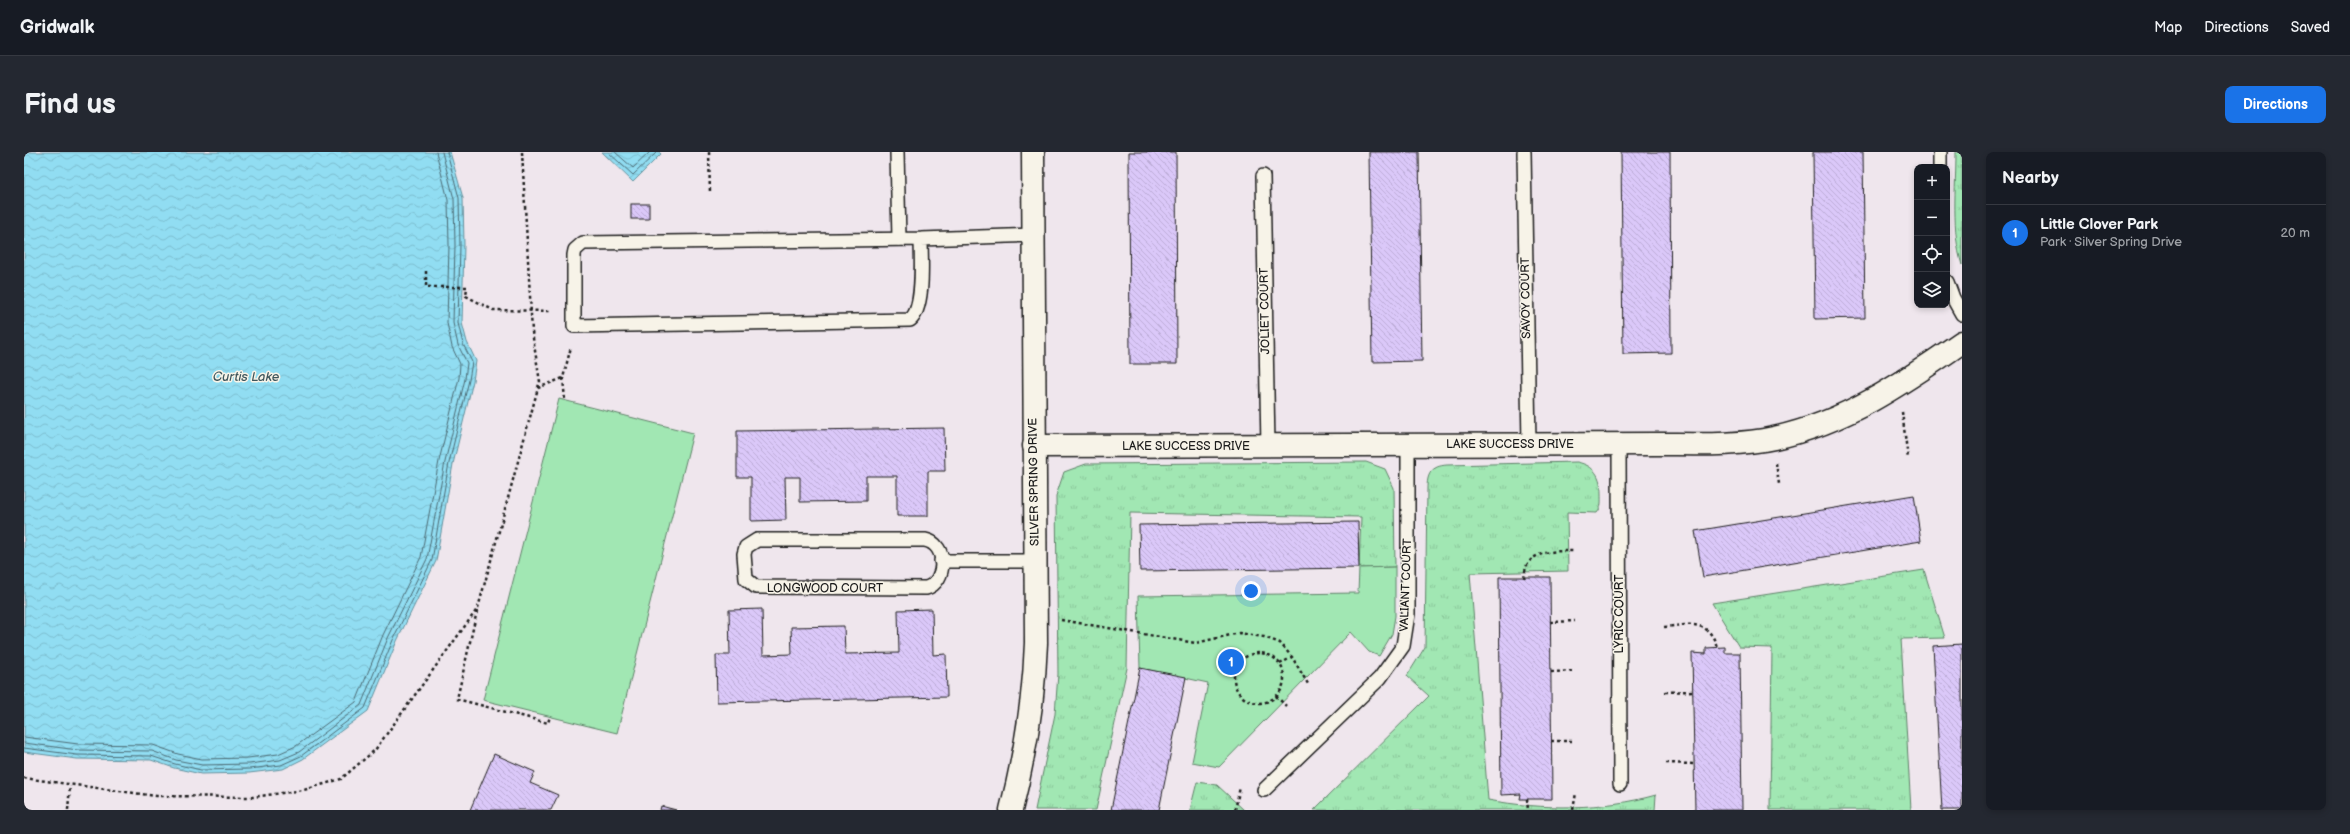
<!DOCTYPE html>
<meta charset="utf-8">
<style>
:root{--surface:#171b24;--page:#242831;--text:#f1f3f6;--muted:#9ea1a6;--line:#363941;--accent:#1a73e8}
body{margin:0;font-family:"Balsamiq Sans",sans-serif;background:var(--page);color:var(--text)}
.controls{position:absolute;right:12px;top:12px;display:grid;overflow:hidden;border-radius:8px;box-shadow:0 2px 6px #0003}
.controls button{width:36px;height:36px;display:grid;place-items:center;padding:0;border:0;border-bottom:1px solid var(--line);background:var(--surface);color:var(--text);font:20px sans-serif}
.you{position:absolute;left:1227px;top:439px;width:14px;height:14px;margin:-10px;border:3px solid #fff;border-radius:50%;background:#1a73e8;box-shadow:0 0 0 6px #1a73e833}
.badge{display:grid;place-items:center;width:26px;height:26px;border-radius:50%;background:var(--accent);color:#fff;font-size:13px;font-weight:700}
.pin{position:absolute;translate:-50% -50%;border:2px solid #fff;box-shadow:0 1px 4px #0006}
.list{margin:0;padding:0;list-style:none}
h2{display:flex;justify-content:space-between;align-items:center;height:52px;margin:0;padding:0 16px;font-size:17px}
h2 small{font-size:13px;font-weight:400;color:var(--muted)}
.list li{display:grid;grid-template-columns:26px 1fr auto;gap:12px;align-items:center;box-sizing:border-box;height:56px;padding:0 16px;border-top:1px solid var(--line)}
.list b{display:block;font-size:15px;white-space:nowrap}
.list p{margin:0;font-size:13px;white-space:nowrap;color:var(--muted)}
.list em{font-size:13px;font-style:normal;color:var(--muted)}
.icon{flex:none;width:22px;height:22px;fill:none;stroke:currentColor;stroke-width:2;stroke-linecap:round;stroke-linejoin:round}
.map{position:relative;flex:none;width:1938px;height:658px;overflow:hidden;border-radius:8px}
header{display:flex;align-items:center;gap:24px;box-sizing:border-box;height:56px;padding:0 20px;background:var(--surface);border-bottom:1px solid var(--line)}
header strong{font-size:19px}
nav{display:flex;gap:22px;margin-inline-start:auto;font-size:14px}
.intro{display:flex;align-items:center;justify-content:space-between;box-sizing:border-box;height:96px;padding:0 24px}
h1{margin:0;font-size:28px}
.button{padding:10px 18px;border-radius:8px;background:var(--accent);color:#fff;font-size:14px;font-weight:700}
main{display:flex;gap:24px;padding:0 24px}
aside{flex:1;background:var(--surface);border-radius:8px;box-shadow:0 2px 6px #0003}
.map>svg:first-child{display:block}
</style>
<header>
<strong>Gridwalk</strong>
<nav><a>Map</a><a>Directions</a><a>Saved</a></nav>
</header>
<div class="intro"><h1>Find us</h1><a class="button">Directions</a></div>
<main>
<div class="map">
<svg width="1938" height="658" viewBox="0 0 1938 658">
<defs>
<pattern id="grass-tufts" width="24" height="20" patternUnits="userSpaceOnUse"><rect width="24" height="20" fill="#a1e7b3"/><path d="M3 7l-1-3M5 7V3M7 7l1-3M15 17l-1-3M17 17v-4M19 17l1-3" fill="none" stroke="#8ac699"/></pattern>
<pattern id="water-waves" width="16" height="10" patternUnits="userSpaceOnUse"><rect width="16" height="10" fill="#91ddf2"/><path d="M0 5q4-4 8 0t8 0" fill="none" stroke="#7cbdcf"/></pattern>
<pattern id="building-back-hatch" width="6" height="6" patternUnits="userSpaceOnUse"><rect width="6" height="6" fill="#dbc8f9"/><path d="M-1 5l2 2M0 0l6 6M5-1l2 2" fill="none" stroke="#bbabd5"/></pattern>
</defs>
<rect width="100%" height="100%" fill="#efe6ed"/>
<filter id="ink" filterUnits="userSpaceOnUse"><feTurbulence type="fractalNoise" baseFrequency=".025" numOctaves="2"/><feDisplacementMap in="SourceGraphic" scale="8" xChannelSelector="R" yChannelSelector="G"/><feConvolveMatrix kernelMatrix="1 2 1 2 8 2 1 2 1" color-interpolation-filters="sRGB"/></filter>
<g filter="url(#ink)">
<g fill="url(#grass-tufts)" stroke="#5e8268">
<path d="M1932,0H1938V113C1927,78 1932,37 1932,0Z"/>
<polygon points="1342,310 1361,317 1370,336 1371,415 1335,416 1337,365 1106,361 1103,516 1072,658 1011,658 1031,562 1034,522 1032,344 1040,320 1062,312"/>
<path d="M1553,310C1571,314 1577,324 1577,342C1577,350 1578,355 1573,361L1543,360L1544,419L1446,421L1464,648C1518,658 1579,658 1632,643L1631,658H1290L1405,544L1383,524L1401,495L1403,337C1403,322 1407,314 1423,313Z"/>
<polygon points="1900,418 1921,486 1877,487 1887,658 1746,658 1748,496 1715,495 1688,451"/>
<polygon points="1173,630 1193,633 1220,658 1166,658"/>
</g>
<g fill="#a1e7b3" stroke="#5e8268">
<polygon points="535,247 669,281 593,581 459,548"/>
<polygon points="1371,415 1371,464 1368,482 1355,504 1345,500 1327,480 1195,615 1168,610 1184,531 1116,516 1114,444 1334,441 1335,416"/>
</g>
<g fill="url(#water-waves)" stroke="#62909c">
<polygon points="0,0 426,0 439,46 440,93 438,171 443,190 452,209 449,229 429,312 412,409 373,489 344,559 279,607 259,617 225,621 177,622 150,616 127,608 53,607 0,600"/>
<polygon points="578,0 635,0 637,2 609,30"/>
</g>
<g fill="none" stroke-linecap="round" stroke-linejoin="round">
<g stroke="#4b6972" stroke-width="1">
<polyline points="584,0 609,23 633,0"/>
<polyline points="591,0 609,16 626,0"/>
<polyline points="0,585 54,592 129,593 154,602 178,607 224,606 254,602 272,594 332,550 359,483 397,405 415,309 435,226 436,212 428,195 423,171 425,93 424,48 412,0"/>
<polyline points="0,591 54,598 128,599 152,608 178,613 225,612 256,608 275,600 337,553 364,486 403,407 421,310 441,227 443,211 434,193 429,171 431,93 430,47 418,0"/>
<polyline points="0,596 53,603 127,604 151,612 177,618 225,617 257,613 277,604 341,556 369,488 408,408 425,311 445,228 448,210 439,192 434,171 436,93 435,46 423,0"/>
</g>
</g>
<g fill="url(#building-back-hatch)" stroke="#1c1c1c">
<polygon points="1105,0 1152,0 1153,212 1106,212"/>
<polygon points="1345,0 1395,0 1398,209 1348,210"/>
<polygon points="1597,0 1646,0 1647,201 1599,202"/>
<polygon points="1789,0 1839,0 1841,166 1791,167"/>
<rect x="607" y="52" width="18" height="15"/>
<polygon points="920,276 921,319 904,319 904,364 873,364 873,324 842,324 842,349 776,350 776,325 761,325 762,368 727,369 727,325 713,325 713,279"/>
<polygon points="1890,343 1897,389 1679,425 1671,379"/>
<polygon points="1334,370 1335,416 1116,419 1115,373"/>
<polygon points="1475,425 1526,425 1528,647 1496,647 1497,642 1477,643"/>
<polygon points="738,457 739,503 768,502 767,475 820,474 821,502 875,501 874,458 908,457 909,503 922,502 923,545 693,550 692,503 706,503 705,458"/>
<polygon points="1938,492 1938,658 1918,658 1909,494"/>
<polygon points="1701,495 1701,501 1716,501 1718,658 1671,658 1668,501 1682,502 1682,496"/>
<polygon points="1116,516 1162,525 1135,658 1087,658"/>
<polygon points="470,602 511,620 506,631 534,643 527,658 446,658"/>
<polygon points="637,654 652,658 636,658"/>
</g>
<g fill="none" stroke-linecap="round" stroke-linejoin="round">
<g stroke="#1c1c1c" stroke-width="16">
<g id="service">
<polyline points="873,0 875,87"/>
<polyline points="1500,0 1505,292"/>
<polyline points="1916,15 1916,0"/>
<polyline points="1239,24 1244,294"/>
<path d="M897,87C897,106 901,156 886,168L550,174V103L551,98L559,91L897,87L1010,83"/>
<polyline points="1923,130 1929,146 1938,162"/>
<polyline points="1595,292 1596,632"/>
<path d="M733,388H901C924,392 923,430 902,436L732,435L722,427L720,402L722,395Z"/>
<polyline points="917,409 1011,409"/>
<polyline points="1240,638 1356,526 1379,494 1384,462 1384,292"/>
</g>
</g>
<g stroke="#1c1c1c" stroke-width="25">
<path id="minor" d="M1010,294L1634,292C1671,292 1714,294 1750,286C1821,271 1879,231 1938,190"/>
</g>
<g stroke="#1c1c1c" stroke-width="25">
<path id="tertiary" d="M987,658C1001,603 1010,548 1012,491L1009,0"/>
</g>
<g stroke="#1c1c1c" stroke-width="2.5" stroke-dasharray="3 3" stroke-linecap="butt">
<polyline points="498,0 508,180 516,230 514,235"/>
<polyline points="685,0 686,42"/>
<polyline points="402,119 402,135 443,135 442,144 469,158 528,159"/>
<polyline points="539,226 541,248"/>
<polyline points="1878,260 1884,307"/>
<polyline points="1752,311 1755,332"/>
<path d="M1500,426C1501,422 1501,416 1503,413C1511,398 1536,399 1550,399"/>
<polyline points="453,459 433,547 524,571 526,564"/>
<polyline points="1037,468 1172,491 1215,481 1240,485 1256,491 1268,505 1284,532"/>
<polyline points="1526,470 1551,469"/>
<path d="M1640,475C1665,473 1684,466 1693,495"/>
<circle cx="1235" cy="526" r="25"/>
<polyline points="1256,512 1268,505"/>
<polyline points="1527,520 1551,519"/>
<polyline points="1641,540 1669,539"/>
<polyline points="1252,544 1262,554"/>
<polyline points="1527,589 1551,589"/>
<polyline points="1642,611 1670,612"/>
<polyline points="0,626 132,644 229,645 280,638 317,627 351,598 454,456 514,236 539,226 547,195"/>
<polyline points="1503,647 1504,658"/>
<polyline points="44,658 46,634"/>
<polyline points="1211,658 1216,635"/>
<polyline points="1549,658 1552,641"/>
</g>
<use href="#service" stroke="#f7f3e8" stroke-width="13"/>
<use href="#minor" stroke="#f7f3e8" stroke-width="22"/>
<use href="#tertiary" stroke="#f7f3e8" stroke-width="22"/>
</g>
</g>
<g text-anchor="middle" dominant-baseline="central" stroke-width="3" stroke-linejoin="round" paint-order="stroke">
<g font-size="12" fill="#1c1c1c" stroke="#f7f3e8">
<text transform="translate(1502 146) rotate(-91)">SAVOY COURT</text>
<text transform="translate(1241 159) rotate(-91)">JOLIET COURT</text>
<text x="1486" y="292">LAKE SUCCESS DRIVE</text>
<text x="1162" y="294">LAKE SUCCESS DRIVE</text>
<text transform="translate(1010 330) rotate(-91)">SILVER SPRING DRIVE</text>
<text transform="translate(1382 433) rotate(-88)">VALIANT COURT</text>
<text x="801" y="436">LONGWOOD COURT</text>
<text transform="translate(1595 462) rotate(-90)">LYRIC COURT</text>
</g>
<g font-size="13" font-style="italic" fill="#3f565c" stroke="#f7f3e8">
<text x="222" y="225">Curtis Lake</text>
</g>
</g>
</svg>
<div class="controls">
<button>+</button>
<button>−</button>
<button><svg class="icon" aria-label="locate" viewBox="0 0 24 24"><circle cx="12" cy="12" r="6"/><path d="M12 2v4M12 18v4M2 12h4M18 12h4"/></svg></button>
<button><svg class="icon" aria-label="layers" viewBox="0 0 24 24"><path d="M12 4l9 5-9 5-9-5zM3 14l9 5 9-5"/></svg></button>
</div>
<div class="you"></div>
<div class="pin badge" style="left:1207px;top:510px">1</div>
</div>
<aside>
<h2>Nearby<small></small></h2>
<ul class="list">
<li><span class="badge">1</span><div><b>Little Clover Park</b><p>Park · Silver Spring Drive</p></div><em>20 m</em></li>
</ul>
</aside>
</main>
